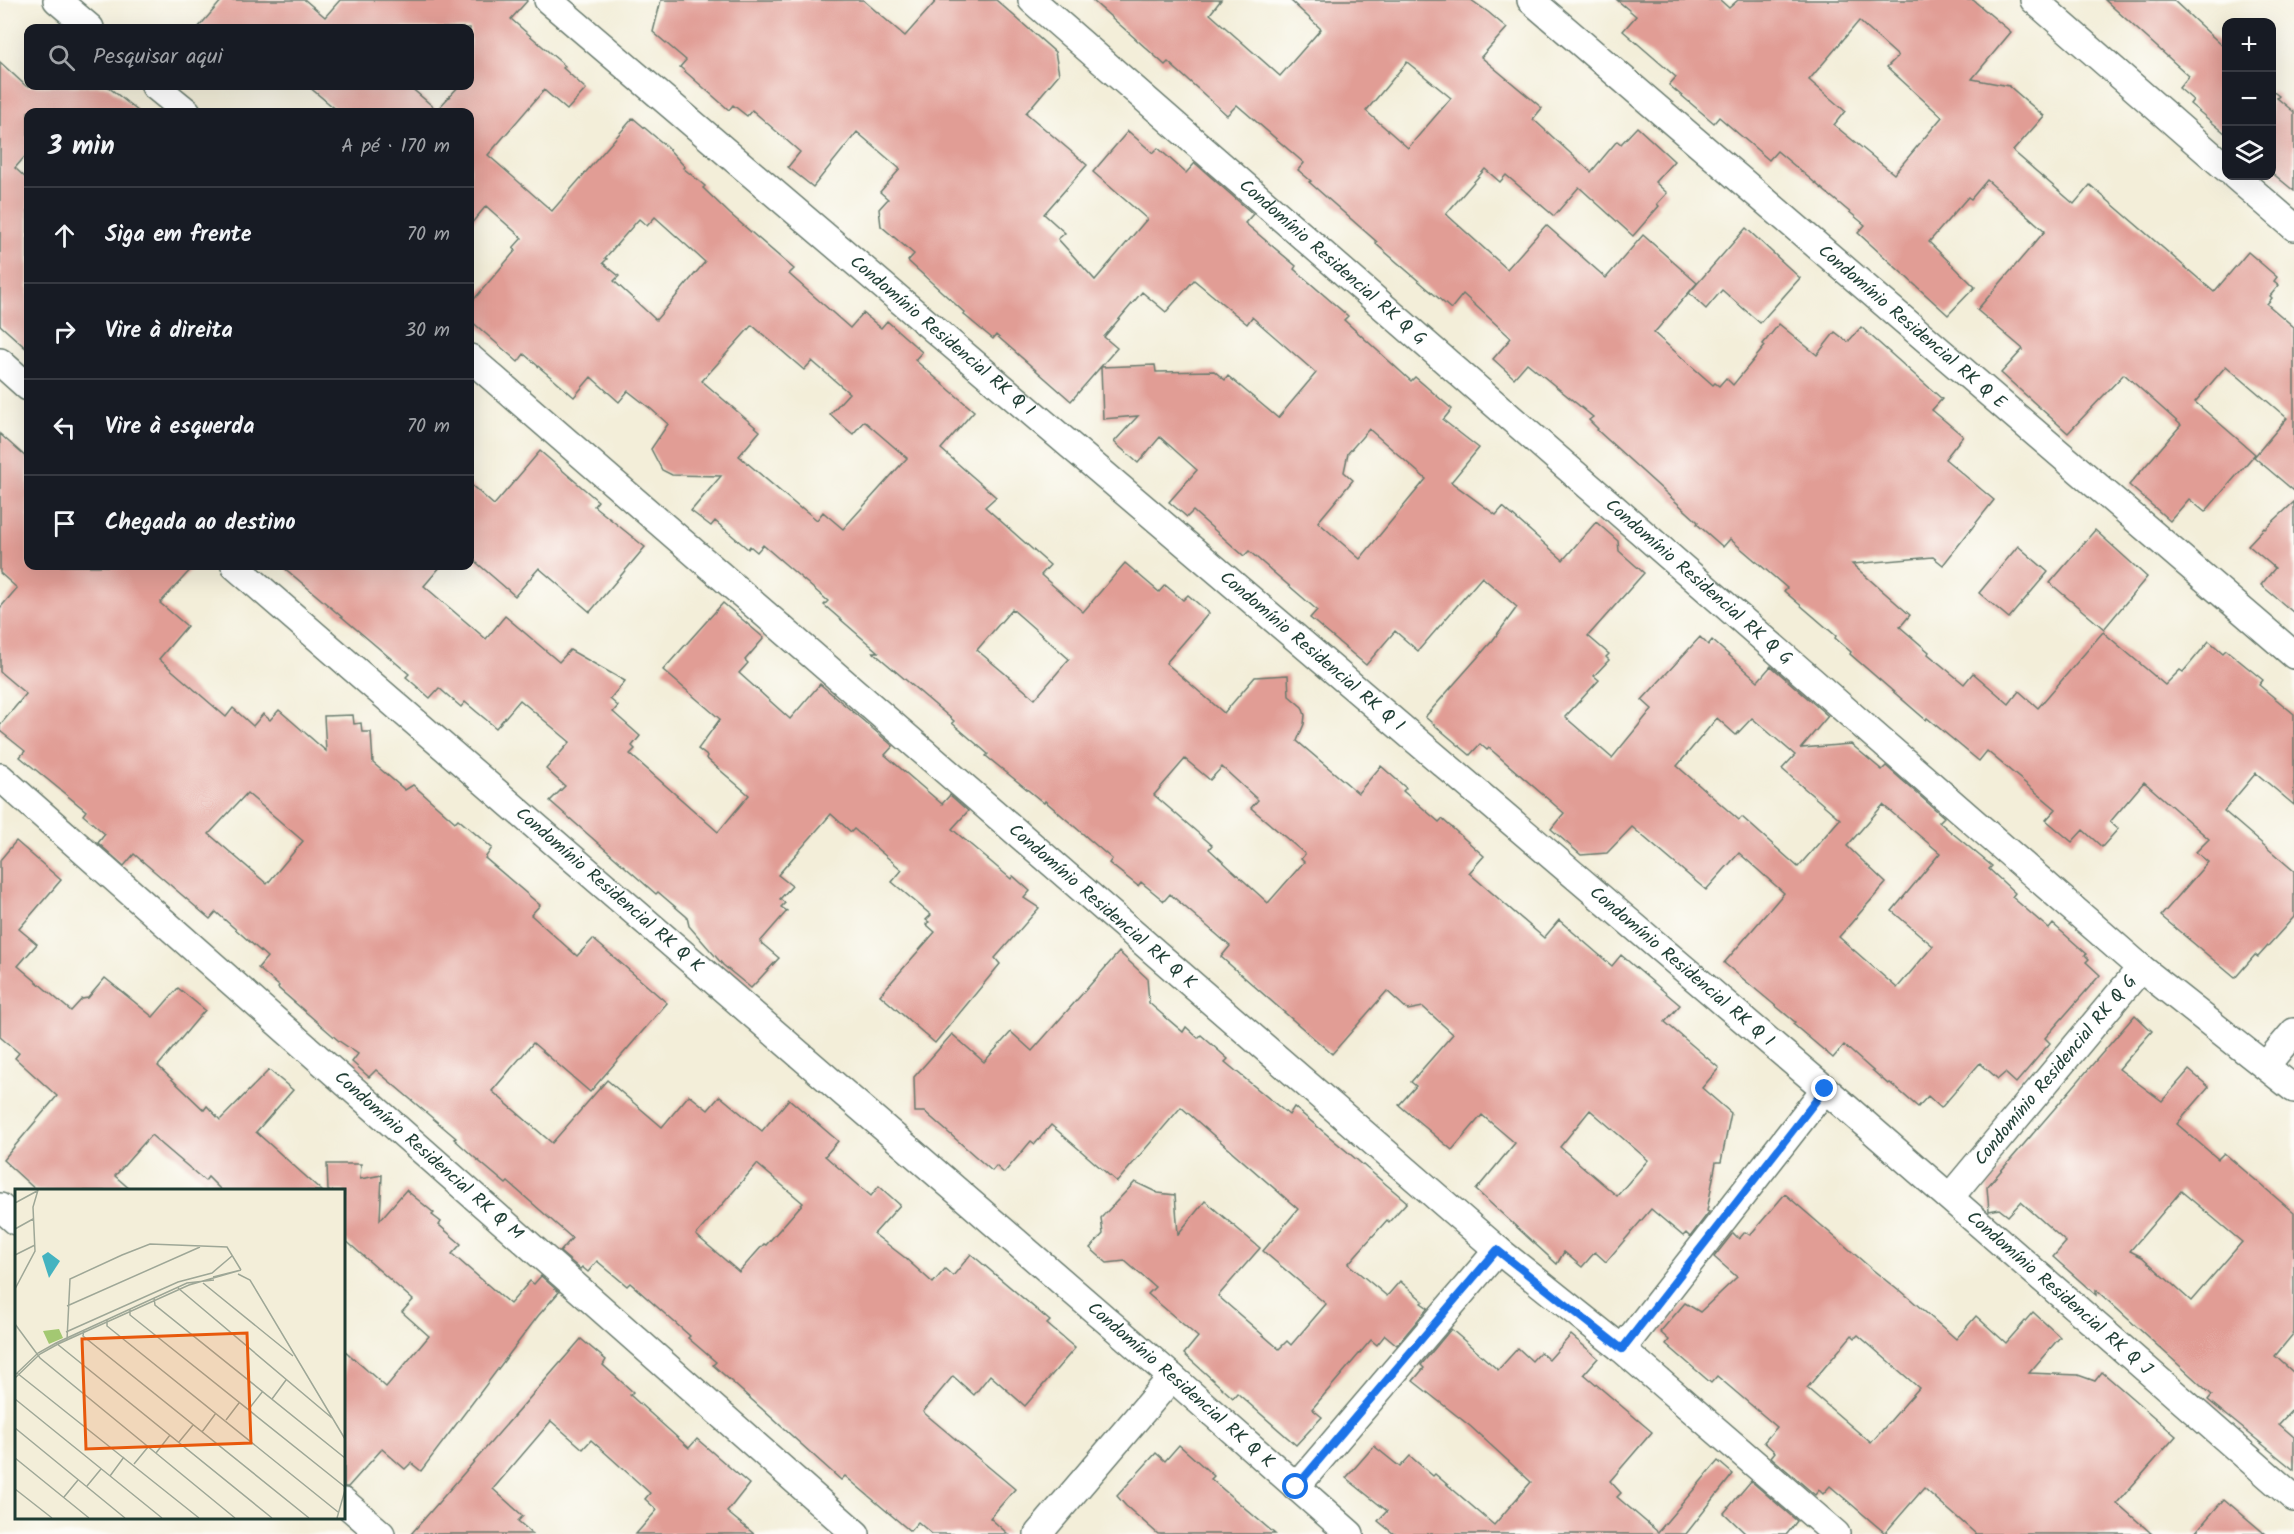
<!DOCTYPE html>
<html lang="pt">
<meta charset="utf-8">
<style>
:root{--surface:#171b24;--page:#20242c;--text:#f1f3f6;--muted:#9ea1a6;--line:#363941}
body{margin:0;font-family:Kalam,sans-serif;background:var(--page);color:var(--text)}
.controls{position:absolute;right:18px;top:18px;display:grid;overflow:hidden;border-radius:12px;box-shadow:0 6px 24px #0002}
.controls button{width:54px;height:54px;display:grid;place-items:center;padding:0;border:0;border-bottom:2px solid var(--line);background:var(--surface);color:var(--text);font:30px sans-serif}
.stop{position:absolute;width:18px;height:18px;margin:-14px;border:4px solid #1a73e8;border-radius:50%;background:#fff}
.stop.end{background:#1a73e8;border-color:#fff;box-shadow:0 2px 6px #0008}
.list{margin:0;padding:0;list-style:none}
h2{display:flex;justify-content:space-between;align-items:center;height:78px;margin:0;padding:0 24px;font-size:26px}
h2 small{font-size:20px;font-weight:400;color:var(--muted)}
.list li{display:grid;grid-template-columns:39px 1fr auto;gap:18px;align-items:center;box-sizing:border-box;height:96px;padding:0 24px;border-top:2px solid var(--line)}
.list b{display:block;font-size:22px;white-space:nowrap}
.list em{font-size:20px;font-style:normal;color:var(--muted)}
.icon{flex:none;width:33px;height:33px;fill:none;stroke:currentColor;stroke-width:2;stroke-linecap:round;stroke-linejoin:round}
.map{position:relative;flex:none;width:2294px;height:1534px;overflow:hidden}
.search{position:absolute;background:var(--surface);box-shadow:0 6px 24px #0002;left:24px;top:24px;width:450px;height:66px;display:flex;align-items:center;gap:15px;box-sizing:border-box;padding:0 21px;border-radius:12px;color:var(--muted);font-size:22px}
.panel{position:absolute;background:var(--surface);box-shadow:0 6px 24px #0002;left:24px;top:108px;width:450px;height:462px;border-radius:12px}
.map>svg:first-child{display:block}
</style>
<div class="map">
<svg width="2294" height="1534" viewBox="0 0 2294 1534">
<rect width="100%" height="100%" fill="#fdfcf7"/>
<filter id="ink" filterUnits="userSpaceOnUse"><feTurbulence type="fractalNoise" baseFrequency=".0167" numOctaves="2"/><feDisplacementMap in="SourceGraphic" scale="12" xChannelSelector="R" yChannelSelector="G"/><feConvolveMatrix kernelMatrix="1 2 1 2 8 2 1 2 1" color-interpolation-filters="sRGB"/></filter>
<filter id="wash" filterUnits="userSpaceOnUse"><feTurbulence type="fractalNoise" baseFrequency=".008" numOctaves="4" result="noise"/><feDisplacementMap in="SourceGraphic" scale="24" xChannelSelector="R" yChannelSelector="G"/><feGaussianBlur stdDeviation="1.35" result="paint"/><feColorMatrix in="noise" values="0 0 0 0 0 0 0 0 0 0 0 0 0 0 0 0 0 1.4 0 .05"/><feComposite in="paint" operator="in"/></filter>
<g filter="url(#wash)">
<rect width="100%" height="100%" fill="#f3eed9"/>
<g id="blocks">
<g fill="#e19d95" fill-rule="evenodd">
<path d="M222,0H305L325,17L340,0H528L511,19L565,66L563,68L586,89L567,110L544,90L488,155L552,211L633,118L666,146L685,167L683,168L705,186L703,188L730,214L794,269L789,274L850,328L863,313L881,328L887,321L922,352L915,360L974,411L941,449L996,497L985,507L1050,565L1041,575L1065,596L1083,612L1125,563L1159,592L1165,585L1183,600L1188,595L1209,613L1166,663L1224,713L1255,677L1288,675L1289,696L1302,707L1305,715L1304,724L1297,741L1358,793L1381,766L1406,788L1403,791L1439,822L1442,819L1484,856L1469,873L1544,938L1559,920L1612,966L1621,955L1680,1005L1665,1022L1719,1068L1702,1088L1731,1113L1721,1162H1716L1707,1211L1709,1212L1690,1237L1686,1233L1683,1236L1651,1209L1606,1262L1595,1252L1582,1267L1564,1252L1557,1264L1476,1190L1515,1143L1482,1115L1452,1150L1399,1105L1416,1086L1411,1082L1453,1034L1423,1007L1408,1010L1387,991L1332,1054L1221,957L1230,946L1170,894L1164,901L1141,882L1138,886L1109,863L1112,859L1045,801L1044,803L986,756L988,754L952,723L954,721L873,652H878L824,605L828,601L763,545L757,552L750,546L748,549L715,521L711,526L691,511L721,476L672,475L662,470L651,449L668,424L651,409L628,391L619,402L591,377L574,397L524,354L518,362L470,320V304L516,250L513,248L522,238L486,206L470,225V112H339L308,86H409L437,110L459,86H470V28H198ZM655,217L705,262L656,320L614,281L619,276L603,263L607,259L605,258L639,219L647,226ZM752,325L804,370L812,361L849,393L830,414L842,425L853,434L864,421L907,458L843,529L823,512L817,520L802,508L801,509L739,456L760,431L702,381ZM1012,609L1069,659L1035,699L977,650ZM1185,759L1210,780L1222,767L1258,800L1251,808L1305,854L1301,859L1304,862L1268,903L1209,849L1212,845L1154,795ZM1590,1110L1648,1160L1617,1196L1560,1147Z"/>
<path d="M661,0H863L905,36L937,0H996L1055,52L1059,74L1026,113L1087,165L1044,214L1065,233L1058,239L1095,280L1147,219L1093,172L1128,131L1153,153L1158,148L1186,173L1195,163L1253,214L1245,223L1296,266L1294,269L1348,316L1344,320L1411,381L1415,377L1452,409L1443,420L1479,448L1451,482L1496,515L1503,507L1563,560L1596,522L1618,541L1619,551L1644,573L1588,636L1609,654L1606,657L1609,660L1594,676L1599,680L1565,717L1612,758L1652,709L1642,700L1700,637L1708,645L1712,640L1758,681L1771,666L1828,716L1801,748L1851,744L1882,770L1886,766L1944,817L1939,822L1992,866L1989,869L2015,893L2012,897L2049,929L2053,924L2087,954L2085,955L2089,959L2086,962L2100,975L2045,1038L2050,1043L2016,1083L2005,1073L1998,1079L1980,1063L1941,1108L1928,1096L1918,1107L1890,1083L1888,1084L1844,1045L1833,1058L1793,1024L1795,1022L1724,963L1784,893L1739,853L1706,890L1632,827L1607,853L1581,855L1551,829L1564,813L1489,748L1487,750L1480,744L1470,755L1425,717L1493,640L1517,607L1482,577L1418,651L1395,631L1366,665L1310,618L1317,610L1249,551L1244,556L1193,511L1187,517L1169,502L1197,470L1160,437L1138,463L1114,442L1138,416L1103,419L1101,367L1155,365L1156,372L1214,371L1225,380L1228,376L1278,418L1316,373L1252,317L1247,324L1194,280L1166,312L1142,292L1104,337L1117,348L1071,401L996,335L993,339L963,314L965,313L908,261L914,254L881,226L879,209L888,199L880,192L900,169L857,132L813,187L788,167L800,152L752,110L747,116L733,105L729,110L680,67L686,60L653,32ZM1369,429L1426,479L1360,559L1318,522L1353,480L1344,472L1348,453ZM1717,718L1736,735L1752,718L1795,755L1782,769L1840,819L1798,867L1742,817L1739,820L1677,766ZM1883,805L1940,853L1892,911L1933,946L1897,988L1839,937L1886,883L1847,846Z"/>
<path d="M1092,0H1221L1210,14L1280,76L1321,29L1290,0H1471L1488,12L1507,28L1481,57L1542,108L1533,119L1591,172L1617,141L1621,144L1637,127L1674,161L1655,182L1667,193L1657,204L1659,206L1633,236L1579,187L1554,216L1506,175L1500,182L1485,169L1446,214L1507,269L1546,225L1606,278L1643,235L1697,283L1654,333L1713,385L1715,383L1719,386L1726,378L1733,385L1765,346L1763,344L1779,324L1817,355L1835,332L1848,342L1861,327L1942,399L1932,410L1963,436L1945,459L1994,500L1943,565L1933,557L1852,564L1910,615L1900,627L1929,652L1928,654L1964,684L1973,673L2009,704L2019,691L2038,708L2103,632L2165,685L2180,670L2183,672L2209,641L2223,653L2226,650L2263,680L2259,685L2294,714V805L2256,773L2224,811L2294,871V917L2258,957L2255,955L2235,978L2161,916L2208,862L2196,852L2209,839L2144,782L2110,822L2118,829L2102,847L2083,830L2072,842L2046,820L2056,809L1987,751L1979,761L1927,718L1926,720L1850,654L1851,652L1835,638L1836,636L1784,591L1787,588L1730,539L1723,547L1697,524L1698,522L1597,430L1598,429L1589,420L1593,417L1527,363L1514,378L1493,359L1511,338L1463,294L1451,309L1376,244L1377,242L1309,182L1311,181L1298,170L1304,163L1237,105L1227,115L1168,62L1165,65ZM1407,62L1451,98L1408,148L1366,111Z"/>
<path d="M1617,0H1720L1729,8L1738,0H1973L2011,32L1972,79L2009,86L2044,116L2013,151L2074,204L2090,185L2214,292L2248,252L2277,277L2274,281L2279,285L2270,296L2272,298L2267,304L2294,327V491L2254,457L2287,418L2226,366L2195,402L2255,454L2205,512L2189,499L2170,521L2129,485L2181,425L2124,374L2068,433L2001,373L2023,349L1977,310L2045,231L1987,180L1971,199L1968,197L1929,242L1975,287L1948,315L1858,233L1865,225L1777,151L1769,160L1719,117L1714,123L1669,85L1676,77L1623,31L1636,16ZM1859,21L1898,56L1887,67L1942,117L1894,174L1834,125L1845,111L1809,80Z"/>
<polygon points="2105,0 2173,0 2226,49 2226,134 2190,104 2193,100 2179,88 2189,76"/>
<polygon points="0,62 26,86 107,86 139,112 28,112 28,153 15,168 28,180 28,350 0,325"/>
<polygon points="2271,90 2279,96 2277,98 2294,112 2294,191 2271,172"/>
<polygon points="1746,228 1800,278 1760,323 1722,290 1706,309 1689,293"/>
<path d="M0,434L28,459V566H194L160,603L187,626L159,659L226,717L233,708L253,726L263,714L270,720L279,710L326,751L324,716L353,715L354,724L361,723L362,732H371L373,763L405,790L413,785L455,822L458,819L492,848L485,858L540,905L531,915L577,956L593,939L667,1003L590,1092L533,1043L492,1091L552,1143L607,1080L662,1127L689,1095L708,1110L720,1096L762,1131L789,1099L838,1141L825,1156L871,1196L879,1186L900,1205L874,1234L904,1257L933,1283L945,1269L953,1276L971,1254L1050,1321L1047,1324L1075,1348L1025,1406L990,1375L974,1395L953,1376L923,1412L1015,1489L990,1518L1008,1534H932L918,1522L910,1531L845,1476L841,1480L713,1365L716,1362L688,1338L690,1336L630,1283L627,1286L597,1261L588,1272L582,1267L580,1269L560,1252L572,1238L508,1182L506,1184L474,1157L454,1139L456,1138L376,1070L369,1077L352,1062L358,1054L339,1041L278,988L279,986L258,968L267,957L216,912L210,919L134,854L124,866L98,843L105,834L83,815L86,811L20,757L25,751L0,731V725L26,694L0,672V608L17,588L0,573ZM247,793L303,841L267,884L209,834ZM757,1164L803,1203L766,1245L764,1244L739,1272L696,1235Z"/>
<polygon points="540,451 598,501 594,506 645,547 590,612 539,568 515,596 470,557 470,484 494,505"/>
<polygon points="2294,502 2294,613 2261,585 2275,568 2248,545 2264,528 2265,529"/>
<polygon points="2095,530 2147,577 2104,629 2050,583"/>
<polygon points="2018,546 2048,572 2009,618 1979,593"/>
<polygon points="282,566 441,566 424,586 486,639 505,616 559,662 570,650 625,681 610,699 618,706 613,712 640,736 632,746 635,749 630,754 718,832 749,795 706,758 707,756 698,749 720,719 663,670 723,603 764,638 745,660 748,663 739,673 790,719 820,684 893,746 885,755 942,804 950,795 968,811 952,829 1011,879 1013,876 1030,891 1024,898 1039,908 995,958 1000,964 935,1043 880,995 935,932 926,924 929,922 926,920 931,915 892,882 902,870 854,829 851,832 831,814 778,875 792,886 780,899 785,903 781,907 787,911 760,942 779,958 751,988 723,965 689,926 687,917 658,892 656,894 550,801 565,786 546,769 570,742 520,700 496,728 465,702 461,707 439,688 430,698 406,677 409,674"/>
<polygon points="16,841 61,880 19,929 37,944 18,966 71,1011 82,999 88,998 105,978 153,1017 178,988 205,1010 158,1066 204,1110 207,1106 220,1120 269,1070 293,1090 256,1132 322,1191 222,1191 208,1177 205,1181 151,1135 115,1176 132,1191 37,1191 3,1160 57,1096 15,1058 19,1053 0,1037 0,860"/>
<polygon points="1119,952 1147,978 1149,1003 1183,1032 1186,1027 1198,1038 1201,1035 1228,1059 1225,1062 1289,1115 1294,1107 1407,1202 1389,1222 1387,1220 1348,1264 1387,1296 1400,1281 1423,1301 1421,1303 1428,1308 1397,1345 1385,1335 1377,1345 1371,1340 1312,1409 1322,1417 1296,1445 1237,1393 1233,1398 1184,1354 1198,1337 1148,1294 1155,1287 1125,1261 1107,1263 1090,1248 1103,1234 1101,1218 1135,1182 1158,1193 1175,1195 1178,1234 1205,1201 1260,1248 1218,1296 1279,1349 1287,1341 1291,1345 1326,1304 1263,1251 1298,1209 1181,1107 1117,1182 1051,1125 1035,1144 1031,1141 1004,1173 996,1166 992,1171 925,1112 915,1112 914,1077 952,1034 984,1062 1011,1032 1032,1051"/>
<path d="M2135,1015L2152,1031L2119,1069L2162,1101L2189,1070L2209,1087L2177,1124L2218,1159L2224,1153L2294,1213V1333L2275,1356L2294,1373V1408L2279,1424L2294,1437V1470L2208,1400L2212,1395L2096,1290V1295L2053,1257L2066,1242L2021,1202L2008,1216L1999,1209L1989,1211L1987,1187ZM2181,1191L2242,1242L2191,1301L2142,1257L2130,1251Z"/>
<polygon points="327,1164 361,1164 360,1179 382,1175 380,1220 406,1190 434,1213 432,1215 441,1222 439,1225 461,1244 452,1254 510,1304 530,1281 534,1284 541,1276 559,1292 538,1316 421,1471 411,1463 405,1469 382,1449 348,1487 344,1487 344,1350 386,1387 429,1336 402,1312 413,1300 344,1239 344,1191 328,1191"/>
<path d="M1785,1194L1873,1270L1899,1291L1900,1290L1956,1339L1976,1316L2006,1343L2033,1312L2060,1337L2029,1373L2078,1375L2095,1381L2102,1372L2176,1436L2117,1503L2152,1534H1976L1924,1488L1885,1533L1830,1486L1823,1494L1819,1490L1815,1495L1771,1457L1775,1452L1764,1442L1777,1427L1717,1376L1711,1383L1666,1344L1669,1340L1660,1332L1685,1303L1700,1312L1737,1277L1714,1257L1733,1233L1739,1239L1745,1232L1750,1235ZM1852,1335L1855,1338L1858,1335L1919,1388L1871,1443L1807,1388Z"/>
<polygon points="1451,1329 1498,1370 1518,1348 1532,1361 1540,1352 1549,1360 1571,1335 1598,1358 1584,1374 1652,1432 1610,1481 1621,1493 1617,1497 1658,1532 1718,1461 1733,1474 1686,1534 1394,1534 1378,1521 1387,1511 1346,1478 1374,1446 1400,1467 1410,1456 1433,1476 1435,1474 1494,1525 1531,1482 1470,1426 1413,1381 1424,1368 1421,1365"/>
<polygon points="581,1339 606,1360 603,1365 633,1392 630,1395 689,1448 697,1439 749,1484 727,1512 754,1534 636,1534 657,1510 645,1499 650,1493 591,1440 583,1449 551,1421 493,1489 523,1516 518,1521 533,1534 411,1534"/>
<polygon points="1179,1445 1214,1476 1211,1479 1275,1534 1158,1534 1126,1506 1117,1496 1156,1453 1165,1461"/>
<polygon points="1751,1481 1797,1521 1787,1534 1746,1534 1724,1513"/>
<polygon points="2224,1499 2265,1534 2194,1534"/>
</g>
</g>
</g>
<g filter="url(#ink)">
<use href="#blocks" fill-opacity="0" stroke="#697b6e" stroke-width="1.5"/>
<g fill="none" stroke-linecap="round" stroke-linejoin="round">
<g stroke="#697b6e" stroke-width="30">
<g id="minor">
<polyline points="57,0 90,28"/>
<path id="s1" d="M548,0L1825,1089L2294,1498"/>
<path id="s2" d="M1032,0L2141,968L2294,1089"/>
<path id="s3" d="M1531,0L2294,655"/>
<polyline points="2034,0 2226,168"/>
<polyline points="155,86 187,112"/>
<polyline points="2235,176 2294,227"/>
<path id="s4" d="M470,358L1498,1250L1622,1349L1836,1534"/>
<polyline points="0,362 28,387"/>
<path id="s5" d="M235,566L1172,1377L1350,1534"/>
<path id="s6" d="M0,777L856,1534"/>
<polyline points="2266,1065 2294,1032"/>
<path id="s7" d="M1950,1197L2141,968"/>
<polyline points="0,1207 16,1221"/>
<polyline points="1622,1349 1825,1089"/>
<polyline points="1296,1487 1498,1250"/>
<polyline points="344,1502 381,1534"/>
<polyline points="1038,1534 1172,1377"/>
</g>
</g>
<use href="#minor" stroke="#fff" stroke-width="27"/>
</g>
</g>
<g fill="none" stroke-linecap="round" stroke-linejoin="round" filter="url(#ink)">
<polyline stroke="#1a73e8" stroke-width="8" points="1296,1487 1497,1250 1622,1349 1825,1089"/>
</g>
<g text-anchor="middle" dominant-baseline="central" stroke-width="4.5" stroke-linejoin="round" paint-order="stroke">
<g font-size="18" fill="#1f3d34" stroke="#fdfcf7">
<text stroke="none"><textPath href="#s2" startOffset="399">Condomínio Residencial RK Q G</textPath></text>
<text stroke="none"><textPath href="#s3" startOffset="502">Condomínio Residencial RK Q E</textPath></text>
<text stroke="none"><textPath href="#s1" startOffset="518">Condomínio Residencial RK Q I</textPath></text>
<text stroke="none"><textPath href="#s2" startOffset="885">Condomínio Residencial RK Q G</textPath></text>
<text stroke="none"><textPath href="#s1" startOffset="1004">Condomínio Residencial RK Q I</textPath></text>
<text stroke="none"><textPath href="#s5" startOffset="495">Condomínio Residencial RK Q K</textPath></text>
<text stroke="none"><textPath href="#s4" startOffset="837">Condomínio Residencial RK Q K</textPath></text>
<text stroke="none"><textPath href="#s1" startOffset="1490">Condomínio Residencial RK Q I</textPath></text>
<text stroke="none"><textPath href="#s7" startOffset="165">Condomínio Residencial RK Q G</textPath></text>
<text stroke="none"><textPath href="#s6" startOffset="572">Condomínio Residencial RK Q M</textPath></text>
<text stroke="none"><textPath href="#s1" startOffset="1989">Condomínio Residencial RK Q J</textPath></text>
<text stroke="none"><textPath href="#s5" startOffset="1251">Condomínio Residencial RK Q K</textPath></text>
</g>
</g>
<g transform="translate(15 1189)">
<rect width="330" height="330" fill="#f3eed9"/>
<path d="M44,140L48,149L34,155L28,142Z" fill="#a3c872"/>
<path d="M33,63L45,72L34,89L27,67Z" fill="#44b3c0"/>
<path fill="none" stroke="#9ea797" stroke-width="1.5" d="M0,14L22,2M0,40L18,30M0,66L20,56M223,85L235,91L330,250M198,88L226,81M188,94L278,167M163,99L317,229M0,100L20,62L18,18L23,1M139,109L140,116L330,269M52,117L185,58M115,120V126L330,298M92,130V137L323,323M0,135L25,169L220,329M69,141L68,147L294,329M51,143L163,93L197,84L217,67M52,151L55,90L107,66L135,55L212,58L226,81M41,154L257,329M2,184L184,329M0,186L23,164L41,154L172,94L199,91M0,189L25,165L43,155L174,96L226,81M0,210L147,329M257,210L271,191M233,221L248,202M211,231L224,214M0,239L110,329M187,243L201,224M164,253L178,236M141,264L155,246M0,269L74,329M119,275L133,258M95,287L109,268M72,297L86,280M0,300L37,329M49,308L63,291M322,329L330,301"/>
<path fill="#e8590c" fill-opacity="0.15" stroke="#e8590c" stroke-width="3" d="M232,144L236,254L71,260L67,150Z"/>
<rect width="330" height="330" fill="none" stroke="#1f3d34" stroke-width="3"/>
</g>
</svg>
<div class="controls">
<button>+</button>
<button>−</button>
<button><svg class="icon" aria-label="layers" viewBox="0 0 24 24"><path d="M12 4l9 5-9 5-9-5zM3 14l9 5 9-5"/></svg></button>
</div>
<div class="stop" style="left:1296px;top:1487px"></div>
<div class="stop end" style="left:1825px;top:1089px"></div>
<div class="search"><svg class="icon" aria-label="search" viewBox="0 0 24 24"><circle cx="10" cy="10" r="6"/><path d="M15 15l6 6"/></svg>Pesquisar aqui</div>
<section class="panel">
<h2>3 min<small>A pé · 170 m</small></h2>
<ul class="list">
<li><svg class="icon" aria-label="ahead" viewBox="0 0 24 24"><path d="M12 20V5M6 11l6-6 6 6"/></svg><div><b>Siga em frente</b></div><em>70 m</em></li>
<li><svg class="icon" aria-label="right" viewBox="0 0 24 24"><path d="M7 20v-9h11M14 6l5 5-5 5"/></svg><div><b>Vire à direita</b></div><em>30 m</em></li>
<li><svg class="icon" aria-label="left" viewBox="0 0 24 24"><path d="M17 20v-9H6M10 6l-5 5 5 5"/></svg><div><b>Vire à esquerda</b></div><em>70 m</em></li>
<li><svg class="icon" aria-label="arrive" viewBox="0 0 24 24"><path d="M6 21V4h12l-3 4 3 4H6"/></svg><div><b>Chegada ao destino</b></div></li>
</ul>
</section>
</div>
